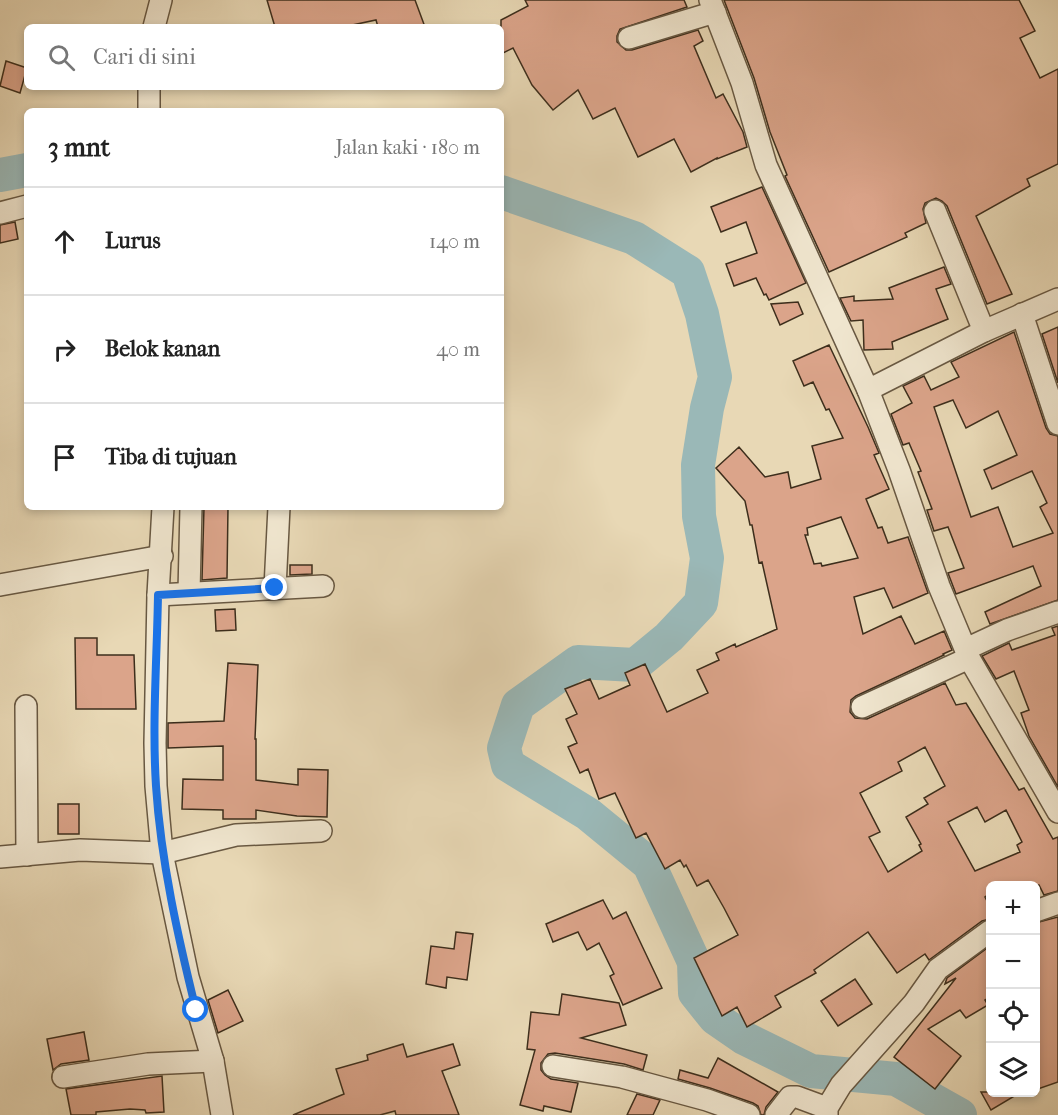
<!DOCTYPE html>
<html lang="id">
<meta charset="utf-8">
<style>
:root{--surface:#fff;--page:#f6f6f6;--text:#222;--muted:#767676;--line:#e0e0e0}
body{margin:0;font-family:"IM FELL French Canon",serif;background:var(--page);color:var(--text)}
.controls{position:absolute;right:18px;bottom:18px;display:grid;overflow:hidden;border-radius:9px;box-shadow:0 3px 9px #0003}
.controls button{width:54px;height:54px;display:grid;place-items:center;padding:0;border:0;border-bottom:2px solid var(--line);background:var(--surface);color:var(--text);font:30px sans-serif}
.stop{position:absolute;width:18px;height:18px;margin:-14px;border:4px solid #1a73e8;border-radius:50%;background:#fff}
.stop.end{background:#1a73e8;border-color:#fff;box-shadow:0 2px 6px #0008}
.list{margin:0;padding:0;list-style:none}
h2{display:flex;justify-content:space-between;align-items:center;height:78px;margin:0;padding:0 24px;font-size:26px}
h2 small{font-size:20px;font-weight:400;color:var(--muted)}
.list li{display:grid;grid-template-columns:39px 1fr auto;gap:18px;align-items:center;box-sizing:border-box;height:108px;padding:0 24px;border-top:2px solid var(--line)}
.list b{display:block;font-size:22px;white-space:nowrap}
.list em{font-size:20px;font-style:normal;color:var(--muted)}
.icon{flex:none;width:33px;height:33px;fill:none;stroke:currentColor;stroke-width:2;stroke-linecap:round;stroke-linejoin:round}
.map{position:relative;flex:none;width:1058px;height:1115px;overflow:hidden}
.search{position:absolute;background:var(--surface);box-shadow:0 3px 9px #0003;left:24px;top:24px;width:480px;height:66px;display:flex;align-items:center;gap:15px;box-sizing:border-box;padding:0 21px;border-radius:9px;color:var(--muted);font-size:22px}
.panel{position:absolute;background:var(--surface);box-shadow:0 3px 9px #0003;left:24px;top:108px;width:480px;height:402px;border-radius:9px}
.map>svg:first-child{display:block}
</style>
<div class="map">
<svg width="1058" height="1115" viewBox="0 0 1058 1115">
<rect width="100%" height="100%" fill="#e8d8b5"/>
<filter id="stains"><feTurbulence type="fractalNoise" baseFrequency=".00333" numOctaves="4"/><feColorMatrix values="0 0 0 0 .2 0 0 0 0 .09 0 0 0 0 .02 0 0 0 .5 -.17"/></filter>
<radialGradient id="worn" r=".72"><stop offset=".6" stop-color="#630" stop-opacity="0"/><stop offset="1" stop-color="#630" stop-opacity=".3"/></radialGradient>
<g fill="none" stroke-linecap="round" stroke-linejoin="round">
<g stroke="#9ab8b7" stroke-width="34">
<polyline points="0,175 27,170"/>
<polyline points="501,192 634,238 688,272 702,314 715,377 707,408 698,465 699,516 707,558 701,603 669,637 635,665 578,662 518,705 504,748 508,765 588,814 649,864 694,962 695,993 715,1018 744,1038 811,1071 896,1079 960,1115"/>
</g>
</g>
<g fill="#dba48a" stroke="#3d2e1c" stroke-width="1.5" fill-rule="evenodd">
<polygon points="267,0 415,0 425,27 378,27 376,20 343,27 275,27"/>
<polygon points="525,0 684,0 687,7 620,29 617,36 617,42 626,50 632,50 698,30 703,41 694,46 716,98 723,94 743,132 747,147 717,159 717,158 691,172 674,139 638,157 615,108 593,119 578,90 553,110 532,85 513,48 501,54 501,20 528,6"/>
<polygon points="724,0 1019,0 1035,31 1020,38 1040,78 1058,69 1058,164 1027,179 1030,186 976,216 1012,294 987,304 947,206 942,201 936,198 925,203 923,209 926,223 905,233 907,237 829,272 785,176 787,175 770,132 754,78"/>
<polygon points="6,61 27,68 20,93 0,86"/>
<polygon points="762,187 806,283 769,300 766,294 764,295 756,278 734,286 726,264 757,253 746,222 721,232 711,207"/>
<polygon points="15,222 18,239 0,243 0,225"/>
<polygon points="944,267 951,284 936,289 948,319 892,342 893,349 864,350 863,320 851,321 840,298 854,296 854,301 893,299 889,288"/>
<polygon points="798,302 803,314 780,325 771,304"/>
<polygon points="1058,327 1058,383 1042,334"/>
<path d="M1014,332L1046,428L1050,434L1058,436V600L990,624L985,612L1041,586L1033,566L956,594L948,573L964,568L948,527L934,531L927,510L932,509L918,472L921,471L909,443L903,445L891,414L912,403L903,386L924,376L931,390L959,377L951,362ZM953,400L966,428L998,411L1017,455L984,470L992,489L1032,471L1047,503L1040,507L1053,533L1013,547L998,507L971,517L934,407Z"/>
<path d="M829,345L868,427L879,453L874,455L889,489L866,499L878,528L882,527L888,543L908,537L928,593L893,608L884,588L854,597L863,634L901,616L915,644L944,631L952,650L943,654L944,655L856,696L851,700L850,712L855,718L867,719L945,683L956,705L966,703L1019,790L1024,788L1053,839L1058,837V891L1044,895L1039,885H990V893L985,897L990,907V919L982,921L929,960L925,954L897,973L868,932L814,970L816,973L775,996L781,1007L747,1027L737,1007L722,1016L694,958L738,935L724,908L708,880L697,886L686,865L684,867L680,860L665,869L646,833L636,838L615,793L599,799L588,769L580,773L568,747L577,743L566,719L577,714L565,689L590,679L599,699L630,685L625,673L645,664L667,712L708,693L697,670L719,660L716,653L735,644L736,647L777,629L762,562L759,563L752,525H750L745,501L716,468L739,447L765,477L788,472L791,488L821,479L812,446L843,438L829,409L826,410L813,382L804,386L793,361ZM841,517L858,558L822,566L821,563L814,564L805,535H808L807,528ZM925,747L945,786L924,798L928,804L906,817L921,844L919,845L922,851L888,872L869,837L880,832L860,793L902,771L898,762ZM977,807L985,822L1006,810L1022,842L1017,845L1020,852L975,871L948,822Z"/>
<polygon points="204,507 228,507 227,578 202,580"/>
<polygon points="290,565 312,565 312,574 290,575"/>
<polygon points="235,609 236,630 216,631 215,610"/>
<polygon points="1058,626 1058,787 1029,736 1021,713 1029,710 1014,671 996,679 982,656 1009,643 1012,650 1055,635 1052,628"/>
<polygon points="75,638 97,638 97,655 134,655 136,709 76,709"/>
<polygon points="228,663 258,665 255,739 256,739 256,780 298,785 298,769 328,770 327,817 297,816 256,810 256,819 223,819 223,810 182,809 183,779 223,780 223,746 168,748 168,723 224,721"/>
<rect x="58" y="804" width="21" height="30"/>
<polygon points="603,900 613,919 626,912 662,988 623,1005 610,976 614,974 599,943 587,950 578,932 553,942 546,924"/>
<polygon points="1058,917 1058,1082 1035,1090 1035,923"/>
<polygon points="456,932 473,934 467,980 447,977 446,988 426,984 431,946 454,949"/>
<polygon points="990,946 990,997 985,1000 988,1005 966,1018 960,1010 928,1029 961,1056 935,1089 894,1057 956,978 945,984 947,978"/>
<polygon points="855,979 872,1004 838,1026 821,1001"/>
<polygon points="228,990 243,1021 218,1033 208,1000"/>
<polygon points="562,994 619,1003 626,1025 581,1038 647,1055 643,1070 624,1064 555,1053 548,1054 541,1063 541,1070 545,1075 551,1079 578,1083 571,1112 544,1106 543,1111 520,1105 535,1050 527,1049 531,1012 559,1015"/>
<polygon points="84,1032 89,1060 61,1064 53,1070 47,1039"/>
<polygon points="403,1044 407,1057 453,1044 460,1065 442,1071 459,1115 396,1115 395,1111 380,1115 293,1115 344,1094 336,1069 368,1060 367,1055"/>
<polygon points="718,1058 778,1092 766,1107 764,1115 761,1115 758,1106 753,1103 710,1088 678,1079 680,1070 708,1078"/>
<polygon points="162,1076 164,1112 146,1113 145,1110 130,1109 96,1112 96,1115 71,1115 66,1089"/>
<polygon points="981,1092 1021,1092 991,1110"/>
<polygon points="637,1094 660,1100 653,1115 627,1115"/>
</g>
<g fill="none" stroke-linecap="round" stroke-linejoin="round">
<g stroke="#685842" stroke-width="24">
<g id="minor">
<polyline points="710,0 742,83 766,165 868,390 899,470 939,586 969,658 1058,812"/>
<polyline points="154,27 161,0"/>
<polyline points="629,38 715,12"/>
<polyline points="149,87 149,111"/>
<polyline points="935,211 984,331"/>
<polyline points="0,213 27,206"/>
<polyline points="1022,314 1058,424"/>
<polyline points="868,390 984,331 1058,299"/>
<polyline points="163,507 158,595 155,743 156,786 162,853 188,977 213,1061 222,1115"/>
<polyline points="0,585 162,556"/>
<polyline points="275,588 279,507"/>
<polyline points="189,593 191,507"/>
<polyline points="158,595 323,586"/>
<polyline points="966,649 1007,630 1058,612"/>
<polyline points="26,706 27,855"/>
<polyline points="862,707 969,658"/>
<polyline points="0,857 80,850 162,853 236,835 321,831"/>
<polyline points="1036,911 1058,903"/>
<polyline points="553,1066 622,1077 707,1100 749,1115"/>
<polyline points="63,1077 148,1064 213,1061"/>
<polyline points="776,1115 790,1097 797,1097 827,1108"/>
<polyline points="827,1115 827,1108 841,1085 914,1003 938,969 990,931"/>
</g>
</g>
<use href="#minor" stroke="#f0e6cf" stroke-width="21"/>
</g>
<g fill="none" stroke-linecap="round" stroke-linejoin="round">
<path stroke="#1a73e8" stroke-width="8" d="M196,1010C178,937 161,862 156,786C152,723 157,658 158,595L275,588"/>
</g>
<rect width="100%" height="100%" filter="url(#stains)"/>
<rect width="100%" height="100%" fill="url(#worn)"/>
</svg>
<div class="controls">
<button>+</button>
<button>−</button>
<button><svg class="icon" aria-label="locate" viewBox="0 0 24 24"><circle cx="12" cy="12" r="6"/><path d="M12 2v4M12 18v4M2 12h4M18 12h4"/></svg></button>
<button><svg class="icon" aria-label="layers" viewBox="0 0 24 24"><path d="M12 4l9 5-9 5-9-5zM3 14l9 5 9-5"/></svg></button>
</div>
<div class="stop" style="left:196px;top:1010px"></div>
<div class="stop end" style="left:275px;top:588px"></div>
<div class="search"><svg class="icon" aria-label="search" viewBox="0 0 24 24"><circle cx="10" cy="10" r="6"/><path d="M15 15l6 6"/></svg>Cari di sini</div>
<section class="panel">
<h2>3 mnt<small>Jalan kaki · 180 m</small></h2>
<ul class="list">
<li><svg class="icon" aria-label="ahead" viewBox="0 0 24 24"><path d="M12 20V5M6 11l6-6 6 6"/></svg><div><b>Lurus</b></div><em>140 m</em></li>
<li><svg class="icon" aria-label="right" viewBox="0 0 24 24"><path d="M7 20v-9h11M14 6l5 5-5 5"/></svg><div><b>Belok kanan</b></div><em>40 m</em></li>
<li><svg class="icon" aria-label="arrive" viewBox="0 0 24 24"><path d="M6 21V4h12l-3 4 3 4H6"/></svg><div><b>Tiba di tujuan</b></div></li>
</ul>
</section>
</div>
